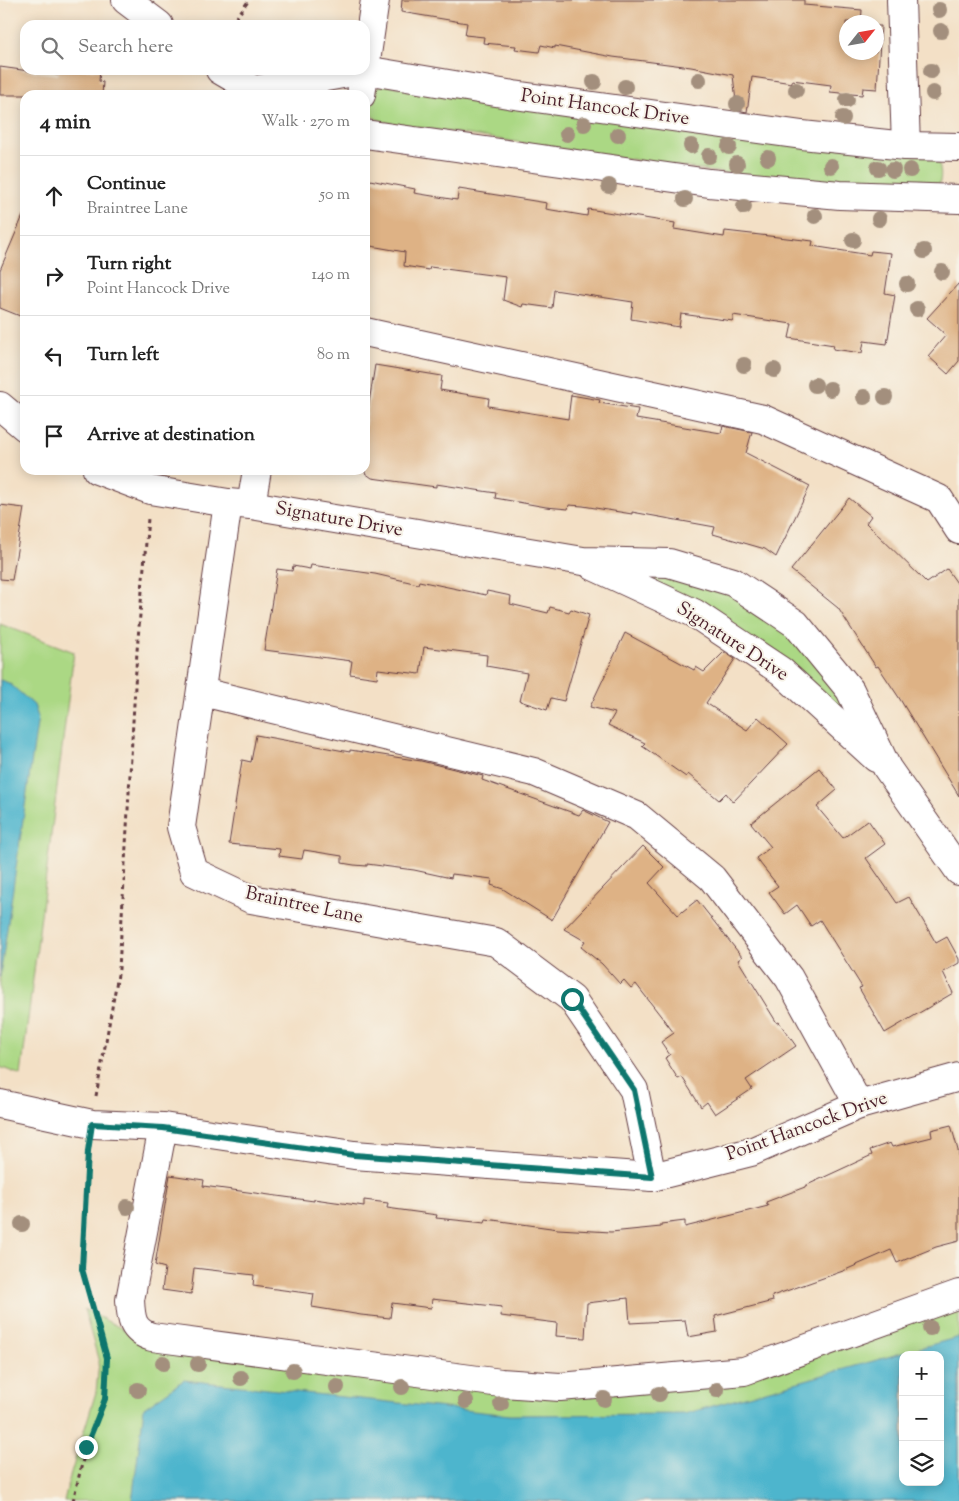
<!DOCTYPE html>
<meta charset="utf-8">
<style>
:root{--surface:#fff;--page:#f2f2f2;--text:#222;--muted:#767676;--line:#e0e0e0}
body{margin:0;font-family:"Sorts Mill Goudy",serif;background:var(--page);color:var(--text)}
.controls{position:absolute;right:15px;bottom:15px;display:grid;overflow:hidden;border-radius:10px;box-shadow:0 2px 12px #0003}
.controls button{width:45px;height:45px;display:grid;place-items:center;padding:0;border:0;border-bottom:1px solid var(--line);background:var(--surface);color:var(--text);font:25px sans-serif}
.compass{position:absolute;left:839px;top:15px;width:45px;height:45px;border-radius:50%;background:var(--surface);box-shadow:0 2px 12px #0003;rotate:59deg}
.stop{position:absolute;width:15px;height:15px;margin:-11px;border:4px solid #0f766e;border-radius:50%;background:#fff}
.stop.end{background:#0f766e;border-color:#fff;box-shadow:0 1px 5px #0008}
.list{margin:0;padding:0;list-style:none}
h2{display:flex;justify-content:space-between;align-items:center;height:65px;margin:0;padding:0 20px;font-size:21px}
h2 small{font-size:16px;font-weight:400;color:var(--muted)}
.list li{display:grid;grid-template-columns:32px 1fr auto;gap:15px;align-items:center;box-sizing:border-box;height:80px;padding:0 20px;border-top:1px solid var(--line)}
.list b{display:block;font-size:19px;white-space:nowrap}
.list p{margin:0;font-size:16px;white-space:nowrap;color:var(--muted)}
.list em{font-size:16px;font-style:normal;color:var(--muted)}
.icon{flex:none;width:28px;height:28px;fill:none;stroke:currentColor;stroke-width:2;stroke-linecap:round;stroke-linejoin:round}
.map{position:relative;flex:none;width:959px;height:1501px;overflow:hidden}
.search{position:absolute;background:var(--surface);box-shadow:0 2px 12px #0003;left:20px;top:20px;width:350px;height:55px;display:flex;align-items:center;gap:12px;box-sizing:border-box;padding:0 18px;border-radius:15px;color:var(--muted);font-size:19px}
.panel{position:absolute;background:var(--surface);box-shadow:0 2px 12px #0003;left:20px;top:90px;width:350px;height:385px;border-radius:15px}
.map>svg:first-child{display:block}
</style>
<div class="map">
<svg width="959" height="1501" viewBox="0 0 959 1501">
<rect width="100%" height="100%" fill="#f7f3e8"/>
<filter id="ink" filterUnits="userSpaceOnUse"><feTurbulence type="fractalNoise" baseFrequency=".02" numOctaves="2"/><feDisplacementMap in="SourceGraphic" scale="10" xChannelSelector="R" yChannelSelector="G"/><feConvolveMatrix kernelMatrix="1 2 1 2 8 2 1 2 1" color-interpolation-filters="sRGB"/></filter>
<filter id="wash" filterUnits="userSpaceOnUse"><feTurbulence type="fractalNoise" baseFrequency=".0096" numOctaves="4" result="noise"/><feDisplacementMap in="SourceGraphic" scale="20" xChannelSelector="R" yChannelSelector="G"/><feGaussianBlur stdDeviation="1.12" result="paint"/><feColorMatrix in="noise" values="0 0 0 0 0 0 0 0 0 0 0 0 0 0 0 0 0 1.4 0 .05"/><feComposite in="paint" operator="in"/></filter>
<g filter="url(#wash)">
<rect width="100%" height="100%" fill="#f3e0c6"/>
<g fill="#abd884" stroke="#7a7c58" fill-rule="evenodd">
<path d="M384,85L936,157C941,166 942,176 939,185L776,181L390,123C364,118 366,109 376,88Z"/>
<polygon points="619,565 717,587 766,616 805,649 853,718"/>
<polygon points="0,624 74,652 21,1075 0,1067"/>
<path d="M959,1299V1501H64L69,1480L96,1392L99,1362L84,1309L138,1337L516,1387L743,1373ZM903,1355H940V1482H903Z"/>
</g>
<g fill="#4eb5cd" stroke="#4c6a7c" fill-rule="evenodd">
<polygon points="0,680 9,683 34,705 38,717 0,977"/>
<path d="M959,1337V1501H132L144,1408L184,1380L510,1415L684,1414ZM903,1355H940V1482H903Z"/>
</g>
<g id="blocks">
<g fill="#deb285">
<polygon points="402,0 804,0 804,5 862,10 861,22 846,22 846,52 876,52 876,26 881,26 877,89 863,88 862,95 830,92 831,85 792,80 792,83 752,77 747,112 737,110 733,75 691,67 613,57 555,46 555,48 541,45 539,52 515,49 516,46 483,43 484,37 465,35 467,23 401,12"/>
<polygon points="0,67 58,75 59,70 100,70 99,81 103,82 102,95 0,95"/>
<polygon points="365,179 415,189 414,193 457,200 459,189 547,203 546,209 587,216 588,209 675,223 674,229 724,237 725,231 813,241 812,246 870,255 871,251 891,253 885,293 895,295 887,344 864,341 862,353 833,349 834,345 789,338 792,324 733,315 733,321 681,314 679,327 631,319 633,302 554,290 552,308 523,304 522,307 503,300 506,277 430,267 429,270 404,266 405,252 365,245"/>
<polygon points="25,211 25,318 0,308 0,270"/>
<polygon points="959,283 959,361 948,374 928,356 946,335 927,318"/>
<polygon points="375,365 442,376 440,390 489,398 488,406 568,419 571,395 600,400 599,403 638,409 636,419 721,433 723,426 752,432 746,453 810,486 776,557 765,549 713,534 715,527 632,512 632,514 583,506 569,505 568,509 546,507 495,498 496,493 436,484 436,487 372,478 365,473 365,428"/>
<polygon points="849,498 871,516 866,523 927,583 947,569 959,586 959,796 898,696 878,666 876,667 838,608 791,570"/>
<polygon points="0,505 24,508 12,580 0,579"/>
<polygon points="311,565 375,574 418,584 419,581 486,595 487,591 511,596 510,604 548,613 550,607 569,612 571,609 589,615 564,701 551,698 547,710 520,701 527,673 486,666 487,655 424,647 420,674 378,669 377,678 350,674 352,661 264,650 277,569 292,571 293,566 310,569"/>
<polygon points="625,633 694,670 696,667 704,672 724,652 735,659 706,703 747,730 758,717 788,744 733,802 726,793 719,800 688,774 686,777 642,746 645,743 608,725 615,713 590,707"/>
<polygon points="256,735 350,752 350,750 421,761 483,776 482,780 579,815 583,810 608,822 552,920 503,889 491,885 492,879 452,874 451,878 414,870 367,864 367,866 354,865 342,863 342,856 304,850 302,859 279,856 280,849 229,844 242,760 251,762"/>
<polygon points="819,768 837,790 817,807 843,838 868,820 885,844 866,858 897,903 909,897 936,943 947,937 959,959 959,963 943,972 953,993 885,1033 859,988 862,987 820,920 811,926 797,905 785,914 769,892 778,886 756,858 771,847 751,823"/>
<polygon points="643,846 664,867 649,883 678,915 697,900 742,957 738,960 777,1023 779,1022 796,1046 746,1080 752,1089 715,1114 707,1102 701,1107 682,1077 678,1079 665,1058 670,1055 661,1042 674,1033 636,984 631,988 624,980 620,984 602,964 581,947 585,941 564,929"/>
<polygon points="951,1125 959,1154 959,1241 936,1247 897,1263 891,1250 843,1271 772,1296 773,1301 715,1316 717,1332 688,1337 685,1320 630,1323 628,1298 587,1303 585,1338 556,1336 557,1323 501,1316 502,1307 432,1299 431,1308 392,1303 390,1318 361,1315 312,1307 314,1294 253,1286 254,1275 194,1268 191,1294 162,1290 165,1268 155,1265 170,1175 204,1180 203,1186 314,1201 314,1199 364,1206 364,1200 388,1203 387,1208 437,1215 436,1218 485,1223 486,1219 558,1229 611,1232 661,1227 661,1224 685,1221 685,1227 768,1206 766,1202 805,1187 805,1186 872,1155 870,1150 890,1143 892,1147 932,1137 931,1130"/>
</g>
</g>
</g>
<g filter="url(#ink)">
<use href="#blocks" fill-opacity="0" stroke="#633c42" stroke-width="1"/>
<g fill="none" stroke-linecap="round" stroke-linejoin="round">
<g stroke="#633c42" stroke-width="30">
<g id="minor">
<polyline points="126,0 159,25"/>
<polyline points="901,0 906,146"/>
<polyline points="220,70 254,90 266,95"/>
<polyline points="254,90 365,70 514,95 802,135 906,146 959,147"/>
<polyline points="361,95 375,0"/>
<polyline points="365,134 709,183 840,195 959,199"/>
<polyline points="365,332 763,419 939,499 959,530"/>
<polyline points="0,406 25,427"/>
<polyline points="97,470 150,490 228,503 251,505 583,561 669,563 733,582 796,624 850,690 887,768 959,871"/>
<polyline points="228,503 181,827 194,872 251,899 496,942 572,999 634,1090 652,1177"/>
<polyline points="251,505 257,470"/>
<polyline points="593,566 694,613 781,671 876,758"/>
<polyline points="202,692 534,772 637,816 712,878 789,978 859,1105"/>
<polyline points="0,1104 92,1124 163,1127 354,1155 652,1177 751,1152 859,1105 959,1077"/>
<path d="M163,1127L130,1300C131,1319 132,1331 152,1337L501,1383L560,1387L744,1371L959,1294"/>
</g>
</g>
<g stroke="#633c42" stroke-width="3" stroke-dasharray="4 4" stroke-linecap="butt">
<polyline points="231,25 249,0"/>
<polyline points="96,1096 119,969 137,651 148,518"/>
<polyline points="73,1501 86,1447 105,1399 107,1358 82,1269 88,1152"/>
</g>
<use href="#minor" stroke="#fff" stroke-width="28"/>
</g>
<g fill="#a38f7d">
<circle cx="939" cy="10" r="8"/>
<circle cx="941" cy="31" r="8"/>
<circle cx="931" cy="71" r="8"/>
<circle cx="699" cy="80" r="8"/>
<circle cx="594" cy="82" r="8"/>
<circle cx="625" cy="87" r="8"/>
<circle cx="796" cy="90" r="8"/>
<circle cx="933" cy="93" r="8"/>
<circle cx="847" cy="100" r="8"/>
<circle cx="737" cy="104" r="8"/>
<circle cx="843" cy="118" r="8"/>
<circle cx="584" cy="124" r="8"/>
<circle cx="567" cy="134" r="8"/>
<circle cx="618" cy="135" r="8"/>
<circle cx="691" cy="146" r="8"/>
<circle cx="729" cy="147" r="8"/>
<circle cx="709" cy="156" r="8"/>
<circle cx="768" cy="158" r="8"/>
<circle cx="737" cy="164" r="8"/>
<circle cx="831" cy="166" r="8"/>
<circle cx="878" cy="168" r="8"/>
<circle cx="893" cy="170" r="8"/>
<circle cx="910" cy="170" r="8"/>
<circle cx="609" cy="186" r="8"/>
<circle cx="685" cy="199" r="8"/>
<circle cx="744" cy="207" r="8"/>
<circle cx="815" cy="216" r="8"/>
<circle cx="879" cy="219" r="8"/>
<circle cx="853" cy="240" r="8"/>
<circle cx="924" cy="251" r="8"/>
<circle cx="942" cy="272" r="8"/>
<circle cx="907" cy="284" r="8"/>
<circle cx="917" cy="309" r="8"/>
<circle cx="744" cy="365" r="8"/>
<circle cx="774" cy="370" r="8"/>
<circle cx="815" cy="385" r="8"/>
<circle cx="830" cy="389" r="8"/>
<circle cx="864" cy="397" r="8"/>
<circle cx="885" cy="397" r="8"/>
<circle cx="127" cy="1207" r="8"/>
<circle cx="22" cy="1224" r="8"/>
<circle cx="930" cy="1328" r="8"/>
<circle cx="163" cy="1363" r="8"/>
<circle cx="198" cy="1364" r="8"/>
<circle cx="293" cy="1371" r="8"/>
<circle cx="241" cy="1378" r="8"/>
<circle cx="337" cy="1387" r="8"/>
<circle cx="402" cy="1387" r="8"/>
<circle cx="138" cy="1390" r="8"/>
<circle cx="717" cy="1390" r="8"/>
<circle cx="659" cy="1394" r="8"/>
<circle cx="604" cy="1399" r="8"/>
<circle cx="466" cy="1401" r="8"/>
<circle cx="501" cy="1404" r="8"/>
</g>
</g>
<g fill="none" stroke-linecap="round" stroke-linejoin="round" filter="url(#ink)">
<polyline stroke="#0f766e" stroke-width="6" points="86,1447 105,1399 107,1358 82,1269 88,1151 92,1124 163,1128 354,1155 652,1177 634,1090 572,999"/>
</g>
<g text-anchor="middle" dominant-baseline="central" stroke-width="4" stroke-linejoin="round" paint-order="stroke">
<g font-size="19" fill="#4a1f2b" stroke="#f7f3e8">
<text transform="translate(605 108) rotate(8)">Point Hancock Drive</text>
<text transform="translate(339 520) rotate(10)">Signature Drive</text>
<text transform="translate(732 642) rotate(33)">Signature Drive</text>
<text transform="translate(304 906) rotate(12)">Braintree Lane</text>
<text transform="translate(807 1127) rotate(-20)">Point Hancock Drive</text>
</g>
</g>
</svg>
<div class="controls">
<button>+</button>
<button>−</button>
<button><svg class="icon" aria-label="layers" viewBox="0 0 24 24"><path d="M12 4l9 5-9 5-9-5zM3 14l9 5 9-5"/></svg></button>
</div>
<svg class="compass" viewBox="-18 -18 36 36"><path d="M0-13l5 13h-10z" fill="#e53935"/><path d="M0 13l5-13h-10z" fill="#767676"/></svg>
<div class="stop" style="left:572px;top:999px"></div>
<div class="stop end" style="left:86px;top:1447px"></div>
<div class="search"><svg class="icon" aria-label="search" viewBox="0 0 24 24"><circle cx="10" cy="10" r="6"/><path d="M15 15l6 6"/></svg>Search here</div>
<section class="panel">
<h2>4 min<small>Walk · 270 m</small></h2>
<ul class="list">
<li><svg class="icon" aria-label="ahead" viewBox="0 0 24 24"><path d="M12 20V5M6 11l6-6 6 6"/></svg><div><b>Continue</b><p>Braintree Lane</p></div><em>50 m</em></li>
<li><svg class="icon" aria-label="right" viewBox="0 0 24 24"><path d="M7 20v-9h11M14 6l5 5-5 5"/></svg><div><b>Turn right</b><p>Point Hancock Drive</p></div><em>140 m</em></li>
<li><svg class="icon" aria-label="left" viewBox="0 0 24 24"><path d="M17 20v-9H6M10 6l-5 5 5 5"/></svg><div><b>Turn left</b></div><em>80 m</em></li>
<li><svg class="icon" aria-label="arrive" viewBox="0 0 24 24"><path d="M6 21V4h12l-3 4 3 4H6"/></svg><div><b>Arrive at destination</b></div></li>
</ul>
</section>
</div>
